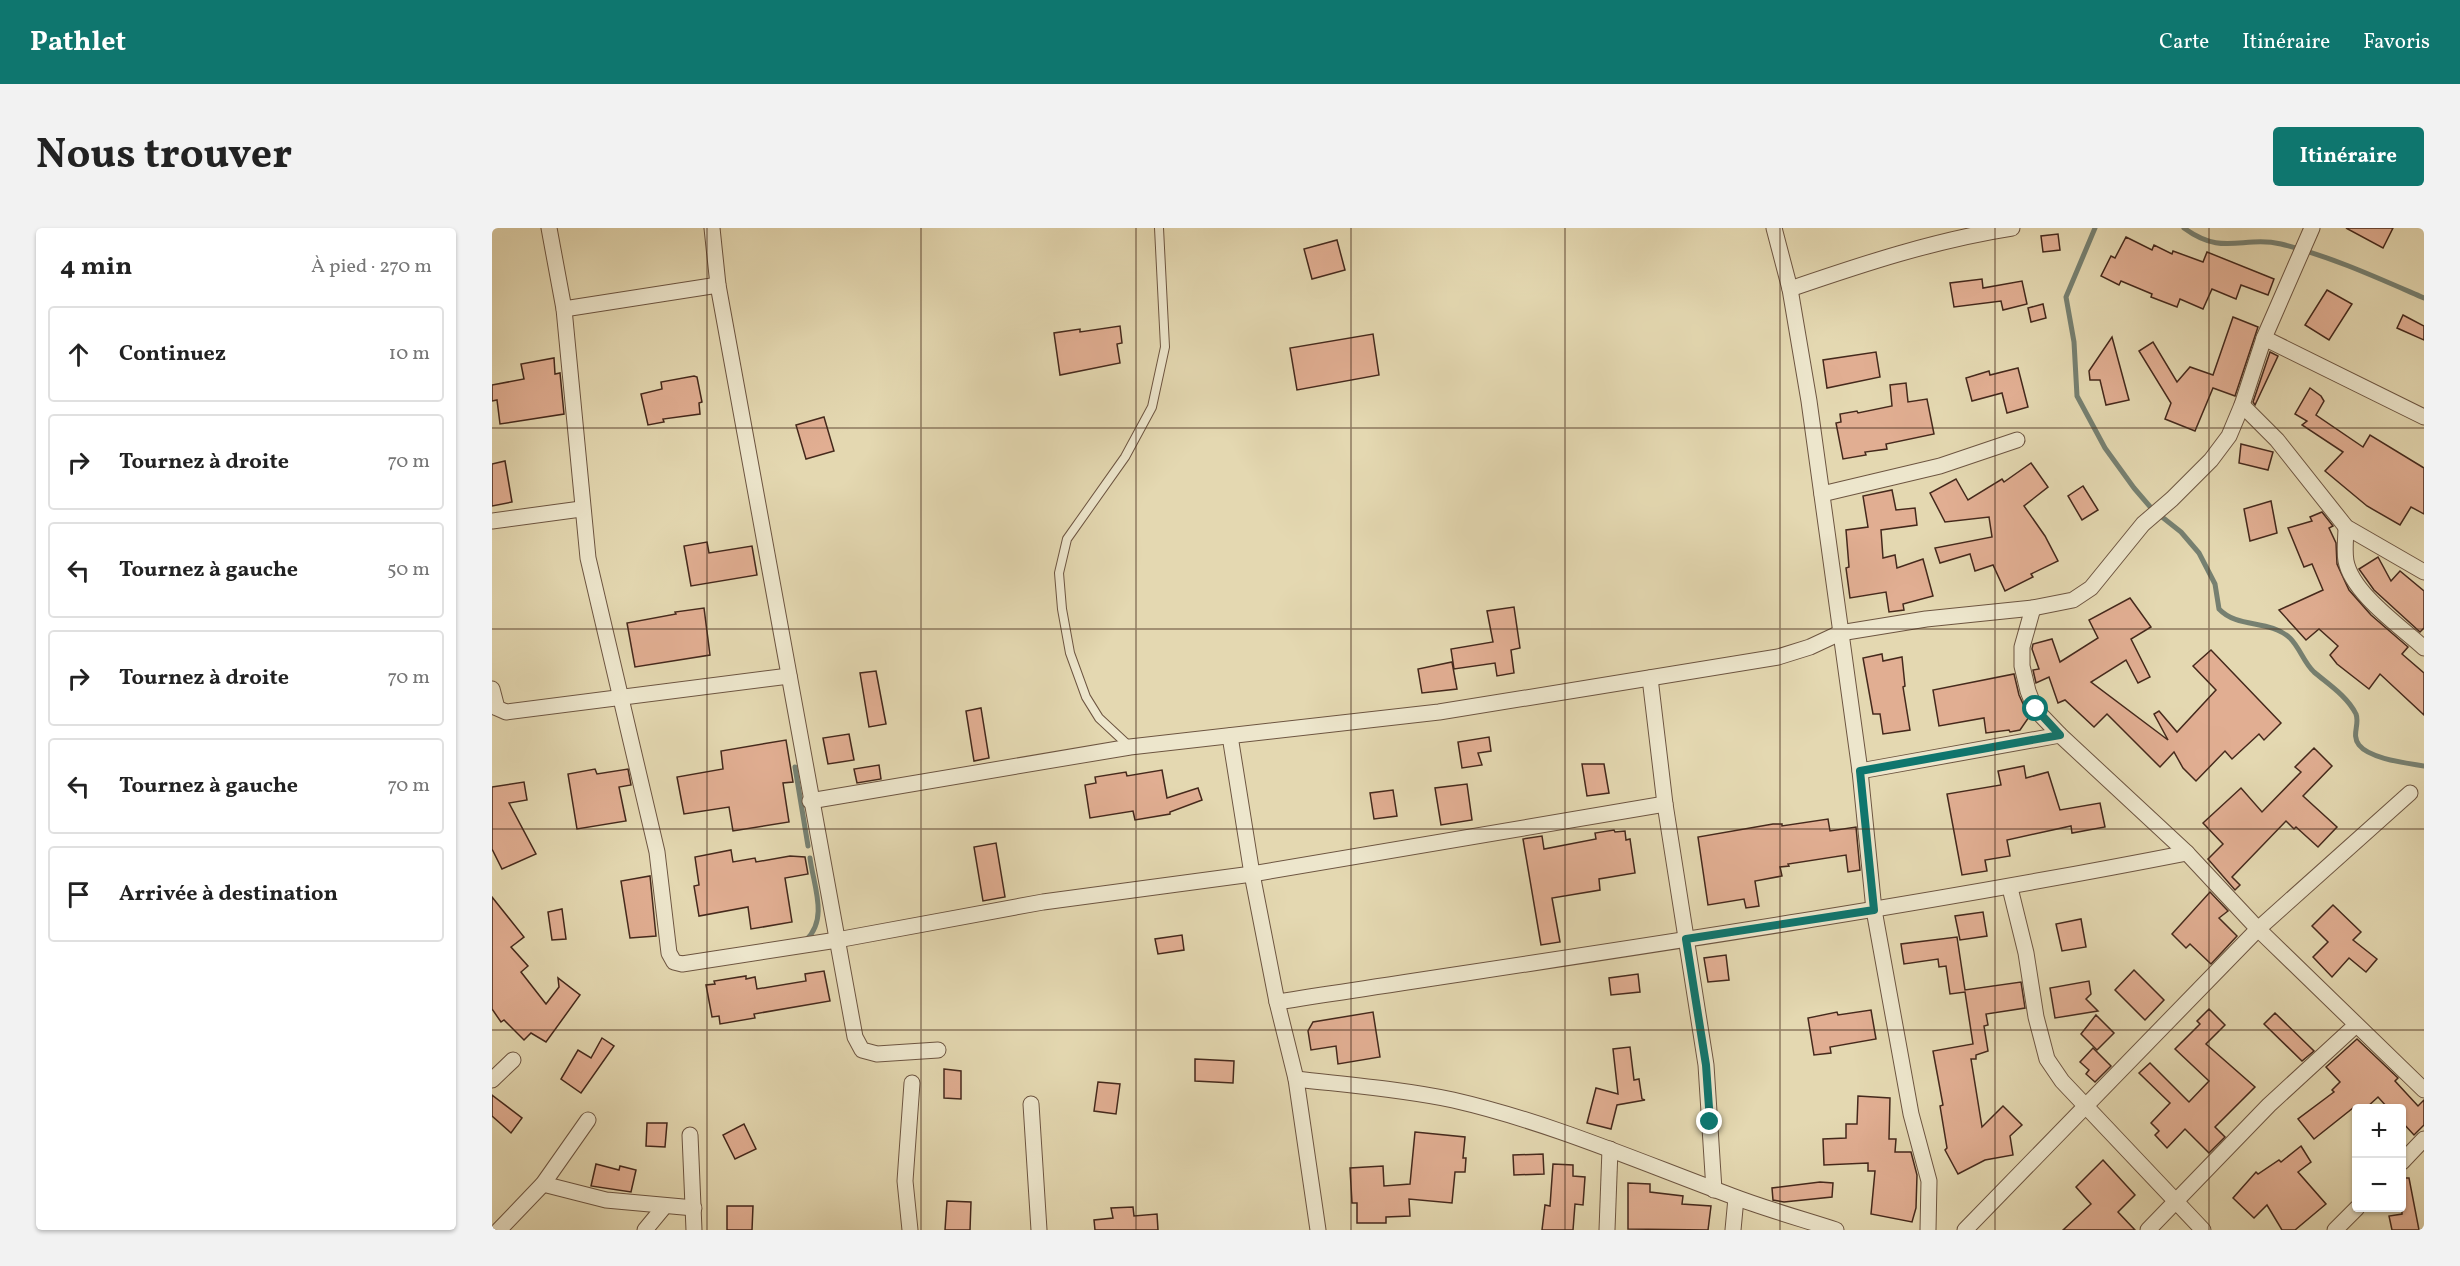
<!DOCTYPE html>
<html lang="fr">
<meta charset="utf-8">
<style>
:root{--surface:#fff;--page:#f2f2f2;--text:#222;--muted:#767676;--line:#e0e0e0;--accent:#0f766e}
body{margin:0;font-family:Vollkorn,serif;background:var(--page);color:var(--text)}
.controls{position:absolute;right:18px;bottom:18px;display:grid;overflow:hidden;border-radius:6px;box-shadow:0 2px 4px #0004}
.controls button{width:54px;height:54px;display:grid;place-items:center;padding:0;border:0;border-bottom:2px solid var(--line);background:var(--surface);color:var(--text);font:30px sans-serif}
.stop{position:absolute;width:18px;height:18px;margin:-14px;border:4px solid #0f766e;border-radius:50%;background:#fff}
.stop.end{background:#0f766e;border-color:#fff;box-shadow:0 2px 6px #0008}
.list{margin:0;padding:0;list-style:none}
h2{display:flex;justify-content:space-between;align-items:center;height:78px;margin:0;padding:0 24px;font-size:26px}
h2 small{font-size:20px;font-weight:400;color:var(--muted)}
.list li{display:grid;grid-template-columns:39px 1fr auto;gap:18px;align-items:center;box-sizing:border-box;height:96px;margin:0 12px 12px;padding:0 12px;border:2px solid var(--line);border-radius:6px}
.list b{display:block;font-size:22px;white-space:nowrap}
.list em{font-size:20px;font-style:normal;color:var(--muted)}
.icon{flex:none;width:33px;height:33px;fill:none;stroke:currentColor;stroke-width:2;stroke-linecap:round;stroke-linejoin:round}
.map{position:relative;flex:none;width:1932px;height:1002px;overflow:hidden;border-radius:6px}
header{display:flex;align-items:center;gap:36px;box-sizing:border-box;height:84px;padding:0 30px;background:var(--accent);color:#fff}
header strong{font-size:28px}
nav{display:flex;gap:33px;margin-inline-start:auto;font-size:21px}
.intro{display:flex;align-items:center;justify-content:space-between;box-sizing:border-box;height:144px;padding:0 36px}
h1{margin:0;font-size:42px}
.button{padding:15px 27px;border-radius:6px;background:var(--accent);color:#fff;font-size:21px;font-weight:700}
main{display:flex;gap:36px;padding:0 36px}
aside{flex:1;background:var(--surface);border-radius:6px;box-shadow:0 2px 4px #0004}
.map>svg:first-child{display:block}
</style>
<header>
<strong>Pathlet</strong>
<nav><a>Carte</a><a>Itinéraire</a><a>Favoris</a></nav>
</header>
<div class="intro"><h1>Nous trouver</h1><a class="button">Itinéraire</a></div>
<main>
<aside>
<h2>4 min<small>À pied · 270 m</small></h2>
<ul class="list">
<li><svg class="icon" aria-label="ahead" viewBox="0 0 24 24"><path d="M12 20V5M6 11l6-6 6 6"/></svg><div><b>Continuez</b></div><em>10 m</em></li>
<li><svg class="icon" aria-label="right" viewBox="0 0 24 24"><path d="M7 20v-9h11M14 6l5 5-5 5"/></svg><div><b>Tournez à droite</b></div><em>70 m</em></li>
<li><svg class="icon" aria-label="left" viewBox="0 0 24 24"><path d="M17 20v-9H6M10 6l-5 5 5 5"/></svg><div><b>Tournez à gauche</b></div><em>50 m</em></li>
<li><svg class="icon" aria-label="right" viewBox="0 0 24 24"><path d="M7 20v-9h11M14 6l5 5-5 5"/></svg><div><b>Tournez à droite</b></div><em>70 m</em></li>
<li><svg class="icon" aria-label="left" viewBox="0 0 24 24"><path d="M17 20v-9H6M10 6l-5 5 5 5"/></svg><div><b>Tournez à gauche</b></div><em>70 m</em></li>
<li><svg class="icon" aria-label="arrive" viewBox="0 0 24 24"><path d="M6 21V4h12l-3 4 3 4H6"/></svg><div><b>Arrivée à destination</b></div></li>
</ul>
</aside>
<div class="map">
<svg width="1932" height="1002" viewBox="0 0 1932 1002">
<rect width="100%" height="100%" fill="#e4d8b1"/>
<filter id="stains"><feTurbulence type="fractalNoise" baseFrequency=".00333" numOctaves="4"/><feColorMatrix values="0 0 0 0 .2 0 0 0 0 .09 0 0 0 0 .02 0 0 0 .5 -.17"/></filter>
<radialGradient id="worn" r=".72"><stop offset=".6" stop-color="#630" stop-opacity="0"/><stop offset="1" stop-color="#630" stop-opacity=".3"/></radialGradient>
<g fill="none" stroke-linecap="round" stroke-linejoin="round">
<g stroke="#768071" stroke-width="5">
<path d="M1603,0L1574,69L1582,114L1585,168L1613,220L1642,260L1660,281L1689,304L1707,325L1723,356L1727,381C1746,401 1777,391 1798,410C1808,420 1812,435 1822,444C1836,456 1855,468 1864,486C1868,496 1859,507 1867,517C1878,531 1915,535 1932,538"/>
<path d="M1692,0C1731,29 1751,7 1789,16C1838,28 1886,50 1932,70"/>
<polyline points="303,539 316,618"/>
<path d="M314,712C337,691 321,656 318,630"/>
</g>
</g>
<g fill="#e1ae92" stroke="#45291c" stroke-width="1.5">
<polygon points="1854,0 1901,0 1891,20"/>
<polygon points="1566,6 1568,22 1551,24 1549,8"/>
<polygon points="1634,9 1660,22 1662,17 1680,26 1681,23 1711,34 1715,24 1782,51 1776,67 1749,57 1744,71 1720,61 1711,81 1688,71 1685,79 1659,69 1660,66 1629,53 1627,57 1609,48 1619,28 1623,30"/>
<polygon points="845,12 853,42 820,51 812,21"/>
<polygon points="1490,51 1491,60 1530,53 1535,76 1511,82 1509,73 1462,79 1458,55"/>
<polygon points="1835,62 1860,76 1837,112 1813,97"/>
<polygon points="1551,76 1554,90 1539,94 1536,80"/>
<polygon points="1911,87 1932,98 1932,112 1905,100"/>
<polygon points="1741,89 1766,99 1743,168 1721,160 1703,203 1673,191 1679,175 1647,123 1661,114 1685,154 1698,139 1721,147"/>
<polygon points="628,98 630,115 625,116 628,135 568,147 562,105 588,101 588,104"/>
<polygon points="881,106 887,147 805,162 798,120"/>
<polygon points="1620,109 1637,172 1614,177 1608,152 1598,152 1597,143"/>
<polygon points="1384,124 1388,149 1335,160 1331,132"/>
<polygon points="1778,124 1786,128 1763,177 1761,174"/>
<polygon points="62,130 63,146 68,145 72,186 8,196 5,172 0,173 0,157 32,151 29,136"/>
<polygon points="1526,140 1536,179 1515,185 1510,165 1480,173 1474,150 1497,143 1498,147"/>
<polygon points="202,148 205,149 210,174 207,175 208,186 171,191 172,194 156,197 149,166 170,161 169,154"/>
<polygon points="1414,155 1416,174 1435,171 1442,206 1394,216 1395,221 1373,224 1374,227 1351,231 1344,195 1349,194 1348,186 1365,183 1366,185 1400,178 1398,157"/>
<polygon points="1818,160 1829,168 1832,173 1824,187 1871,219 1878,207 1932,240 1932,286 1919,279 1908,297 1875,278 1833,243 1851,224 1810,197 1815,193 1803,186"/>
<polygon points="332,189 342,223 314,231 304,197"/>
<polygon points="1749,216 1781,224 1776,242 1747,235"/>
<polygon points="13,233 20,274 0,278 0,236"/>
<polygon points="1539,235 1556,259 1532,278 1553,308 1566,333 1539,346 1541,349 1513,363 1501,337 1483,343 1478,326 1448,335 1443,320 1500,309 1497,289 1453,294 1438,265 1464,251 1476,272 1510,251 1512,254"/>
<polygon points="1591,258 1606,282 1590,292 1576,268"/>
<polygon points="1400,262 1404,282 1423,280 1425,297 1389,302 1391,330 1403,327 1405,340 1431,331 1441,368 1411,376 1412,382 1397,384 1394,364 1358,370 1354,340 1357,339 1354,302 1376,299 1371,268"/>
<polygon points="1779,273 1785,305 1758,313 1752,281"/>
<polygon points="1830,284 1841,298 1837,300 1844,315 1845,336 1857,362 1879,387 1916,419 1910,426 1932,445 1932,487 1888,446 1877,461 1845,436 1838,427 1846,418 1827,401 1814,412 1787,382 1831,362 1820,336 1812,339 1796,300 1820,293 1818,289"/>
<polygon points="215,314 217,325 260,318 265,347 199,358 192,318"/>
<polygon points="1886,329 1899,353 1908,343 1932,363 1932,400 1928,404 1882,362 1867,341"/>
<polygon points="1638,370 1659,399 1639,411 1658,449 1646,455 1634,432 1599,454 1676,512 1662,486 1667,483 1685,504 1724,462 1701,438 1719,422 1789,495 1772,512 1767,506 1740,531 1733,523 1704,553 1691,540 1682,524 1668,539 1615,486 1602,499 1573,472 1566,475 1557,449 1544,455 1541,442 1547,441 1540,421 1541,416 1560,411 1568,434 1606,410 1597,392"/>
<polygon points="1022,379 1028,420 1019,422 1022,445 1005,448 1003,435 962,441 959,421 1001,414 995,383"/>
<polygon points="212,380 218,427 143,439 135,395 184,386 183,384"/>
<polygon points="1390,426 1391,433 1410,429 1413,458 1411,459 1418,502 1391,506 1388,486 1381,486 1371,430"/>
<polygon points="960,434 965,461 930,465 926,441"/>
<polygon points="384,443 394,496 377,499 368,445"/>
<polygon points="1522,446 1527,467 1537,489 1528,502 1518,504 1517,502 1494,505 1492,490 1447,498 1441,462"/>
<polygon points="489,480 497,530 482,533 474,483"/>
<polygon points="357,506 362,532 336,536 331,510"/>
<polygon points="997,509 999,523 986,525 990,537 970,540 966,514"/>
<polygon points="294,512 301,554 291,555 297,594 241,603 237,579 192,586 185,549 231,541 229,523"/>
<polygon points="1822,520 1840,538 1811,568 1845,599 1826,619 1804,599 1802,601 1794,593 1740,649 1748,657 1743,662 1716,631 1731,616 1711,595 1749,560 1770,584 1809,544 1803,539"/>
<polygon points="1090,536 1112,536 1117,565 1095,568"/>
<polygon points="387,537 389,551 365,555 362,541"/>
<polygon points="1532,538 1534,550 1556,544 1568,582 1608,575 1613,599 1580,605 1579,598 1515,612 1518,628 1493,632 1495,643 1470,647 1455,566 1509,557 1506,543"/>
<polygon points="103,541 105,546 136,541 139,557 127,559 134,593 85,601 76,546"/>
<polygon points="670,542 675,570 706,560 710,572 678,584 678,586 643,592 641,583 598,590 593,557 604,555 603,549 634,544 635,548"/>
<polygon points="32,554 35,572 17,575 44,626 10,641 0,621 0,559"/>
<polygon points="975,556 980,592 949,597 943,560"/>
<polygon points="901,562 905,588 882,591 878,565"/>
<polygon points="1336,591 1338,603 1364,599 1368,642 1356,644 1354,627 1296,636 1297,638 1288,639 1290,648 1263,653 1267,678 1254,680 1252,671 1216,677 1206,609 1281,596 1290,596 1290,598"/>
<polygon points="1122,602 1123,604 1133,603 1134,612 1138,611 1143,645 1107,651 1108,662 1060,670 1068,714 1049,717 1031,611 1050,608 1052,621 1104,611 1103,605"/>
<polygon points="504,615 513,669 491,673 482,619"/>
<polygon points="239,622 241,634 263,630 264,634 298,628 313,629 316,646 293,650 300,694 259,701 256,679 207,688 202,658 207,657 203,629"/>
<polygon points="158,648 164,708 138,710 129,653"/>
<polygon points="1718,664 1736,683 1727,690 1745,708 1719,736 1698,716 1694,720 1680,706"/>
<polygon points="0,669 32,709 19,719 36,738 29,744 54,776 67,759 66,750 88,767 54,814 39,805 32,812 12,792 9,794 0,781"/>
<polygon points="1841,677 1869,704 1861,712 1885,731 1874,744 1857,730 1840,749 1821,729 1836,714 1820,698"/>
<polygon points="70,681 74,711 60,712 56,684"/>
<polygon points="1491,684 1495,708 1468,712 1463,688"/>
<polygon points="1589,691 1594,719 1570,723 1564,696"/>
<polygon points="690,707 692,722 666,726 663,711"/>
<polygon points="1465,709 1473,762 1529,754 1533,780 1494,786 1496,797 1492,798 1496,823 1484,827 1484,831 1479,831 1490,899 1511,878 1530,897 1518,908 1521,927 1493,932 1466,946 1453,922 1455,920 1448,878 1451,877 1441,823 1481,816 1473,764 1458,766 1454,738 1447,739 1446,731 1412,736 1409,716"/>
<polygon points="1234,727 1237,752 1216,754 1212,730"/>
<polygon points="1642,742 1672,772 1653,792 1623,762"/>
<polygon points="332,743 338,773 262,786 263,790 228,796 227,788 220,789 214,757 223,756 222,753 254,748 254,751 263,749 265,761 314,753 313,746"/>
<polygon points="1146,746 1148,764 1119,767 1117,750"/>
<polygon points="1597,753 1599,766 1594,771 1606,783 1563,790 1558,760"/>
<polygon points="1717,781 1733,797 1714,816 1763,859 1723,899 1733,909 1717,925 1693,901 1675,920 1663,907 1667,903 1659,895 1678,875 1647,845 1658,835 1697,874 1717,853 1683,821 1708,796 1705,793"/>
<polygon points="1379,782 1384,811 1338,819 1339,825 1322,827 1316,790 1345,784 1346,787"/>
<polygon points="881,784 888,829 846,836 844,818 819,822 816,803 821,794"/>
<polygon points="1783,785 1822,823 1810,833 1772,796"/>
<polygon points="1604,787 1622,805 1605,822 1589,806"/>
<polygon points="110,810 122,818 89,865 69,851 86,822 99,830"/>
<polygon points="1865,811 1906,850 1903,853 1926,878 1932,872 1932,897 1922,907 1910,894 1910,880 1896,880 1886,869 1874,880 1861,880 1822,911 1806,891 1842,864 1840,862 1848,854 1834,839"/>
<polygon points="1138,819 1142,852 1147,851 1150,871 1153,872 1125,877 1119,901 1095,895 1104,860 1126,866 1121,821"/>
<polygon points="1601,820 1619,838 1603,854 1594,846 1597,842 1588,834"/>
<polygon points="703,831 742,833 741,855 703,853"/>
<polygon points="452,841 469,843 469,871 452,870"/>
<polygon points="606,854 628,856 624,886 602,883"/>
<polygon points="0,867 30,890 19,905 0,888"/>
<polygon points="1366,868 1398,870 1397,911 1404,911 1403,924 1419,924 1425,947 1424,980 1420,994 1379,986 1383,943 1376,943 1376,935 1332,937 1331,911 1354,910 1354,896 1365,896"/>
<polygon points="155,895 175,895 173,919 154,918"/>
<polygon points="252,896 264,921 243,931 231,907"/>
<polygon points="923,904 973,909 971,930 974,930 973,944 963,944 960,975 917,971 918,988 894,989 894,995 865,995 865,975 860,975 858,940 891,938 892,958 918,956"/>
<polygon points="1809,918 1819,934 1806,944 1834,976 1803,1002 1790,1002 1775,977 1762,990 1741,970 1764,944 1766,946 1787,932 1789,934"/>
<polygon points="1051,926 1052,946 1022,947 1021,927"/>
<polygon points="1611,932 1643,967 1626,984 1643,1002 1571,1002 1599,976 1584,959"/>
<polygon points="104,936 127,942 128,938 144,942 139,964 99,958"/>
<polygon points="1061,936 1081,937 1081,948 1093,949 1091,977 1083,976 1081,1002 1050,1002 1053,977 1058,978"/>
<polygon points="1910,950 1917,950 1927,1002 1900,1002 1897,988 1910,986"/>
<polygon points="1328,954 1341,955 1340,969 1292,974 1281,972 1280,960"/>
<polygon points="1136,955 1158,956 1158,964 1191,968 1190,976 1219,978 1216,1002 1136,1001"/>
<polygon points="455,973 479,974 478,1002 453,1002"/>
<polygon points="235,978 261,978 260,1002 235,1002"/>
<polygon points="641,979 642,988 665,986 666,1002 603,1002 602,992 621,990 619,980"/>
</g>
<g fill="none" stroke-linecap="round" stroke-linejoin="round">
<g stroke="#6d5541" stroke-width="10">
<polyline id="lane" points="637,518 607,490 594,469 578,425 570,381 567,345 575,311 633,229 660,179 673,119 667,0"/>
</g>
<g stroke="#6d5541" stroke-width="17">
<g id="street">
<polyline points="57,0 72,81 96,330 165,624 177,725 182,734 190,736 345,712 551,674 760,646 1173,576"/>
<polyline points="220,0 226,57 363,809 370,822 385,826 446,822"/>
<polyline points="1282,0 1298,61 1317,173 1368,543 1382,682 1419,886 1437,953 1436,1002"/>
<path d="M1298,61C1371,36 1443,12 1520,0"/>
<polyline points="72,81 226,57"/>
<polyline points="1772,110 1932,189"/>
<polyline points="1750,177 1785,212 1854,299 1932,344"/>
<polyline points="1330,266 1448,238 1525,212"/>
<polyline points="0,293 89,281"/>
<path d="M1854,299C1854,310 1852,322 1854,333C1860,365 1908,398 1932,420"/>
<polyline points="1541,380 1530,419 1530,438 1536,463 1543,481 1568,507 1695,625 1766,701 1932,862"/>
<polyline points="1158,450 1173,576 1214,837 1222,962"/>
<polyline points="0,461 5,480 14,484 297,448"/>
<polyline points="738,508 760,646 785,774 804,851 826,1002"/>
<polyline points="1368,543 1568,507"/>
<polyline points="318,573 638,519 947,484 1102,459 1286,429 1318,419 1348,405 1434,391 1541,380 1581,372 1599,360 1651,296 1680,271 1719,232 1737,208 1750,177 1772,110 1820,0"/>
<polyline points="1518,660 1534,725 1544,789 1555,831 1570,853 1711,1002"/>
<path d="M785,774C1089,727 1394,684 1695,625"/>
<path d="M804,851C856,857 909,861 961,872C1057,894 1148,934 1240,968C1274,981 1310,991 1344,1002"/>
<polyline points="0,852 21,832"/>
<polyline points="539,876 547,1002"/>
<polyline points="198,907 202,1002"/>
<polyline points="1910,934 1932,911"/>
<polyline points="51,956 114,972 202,980"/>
<polyline points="7,1002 51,956 96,892"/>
<polyline points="153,1002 172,979"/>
<polyline points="418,1002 413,953 420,855"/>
<polyline points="1115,1002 1118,921"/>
<polyline points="1241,1002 1244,970"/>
<polyline points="1473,1002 1766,701 1918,565"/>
<polyline points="1656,1002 1777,877 1864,797"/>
<polyline points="1843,1002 1865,980"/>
</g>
</g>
<use href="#lane" stroke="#ede6cc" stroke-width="8"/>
<use href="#street" stroke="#ede6cc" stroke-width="15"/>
</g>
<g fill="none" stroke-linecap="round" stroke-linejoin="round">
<polyline stroke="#0f766e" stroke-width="8" points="1218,894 1214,837 1194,711 1382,682 1368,543 1568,507 1544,481"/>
</g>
<path fill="none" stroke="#45291c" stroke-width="1.5" stroke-opacity="0.55" d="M215,0V1002M429,0V1002M644,0V1002M859,0V1002M1073,0V1002M1288,0V1002M1503,0V1002M1717,0V1002M0,200H1932M0,401H1932M0,601H1932M0,802H1932"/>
<rect width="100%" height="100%" filter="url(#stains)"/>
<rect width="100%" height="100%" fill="url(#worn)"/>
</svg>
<div class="controls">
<button>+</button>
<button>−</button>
</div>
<div class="stop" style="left:1544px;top:481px"></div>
<div class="stop end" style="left:1218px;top:894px"></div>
</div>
</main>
